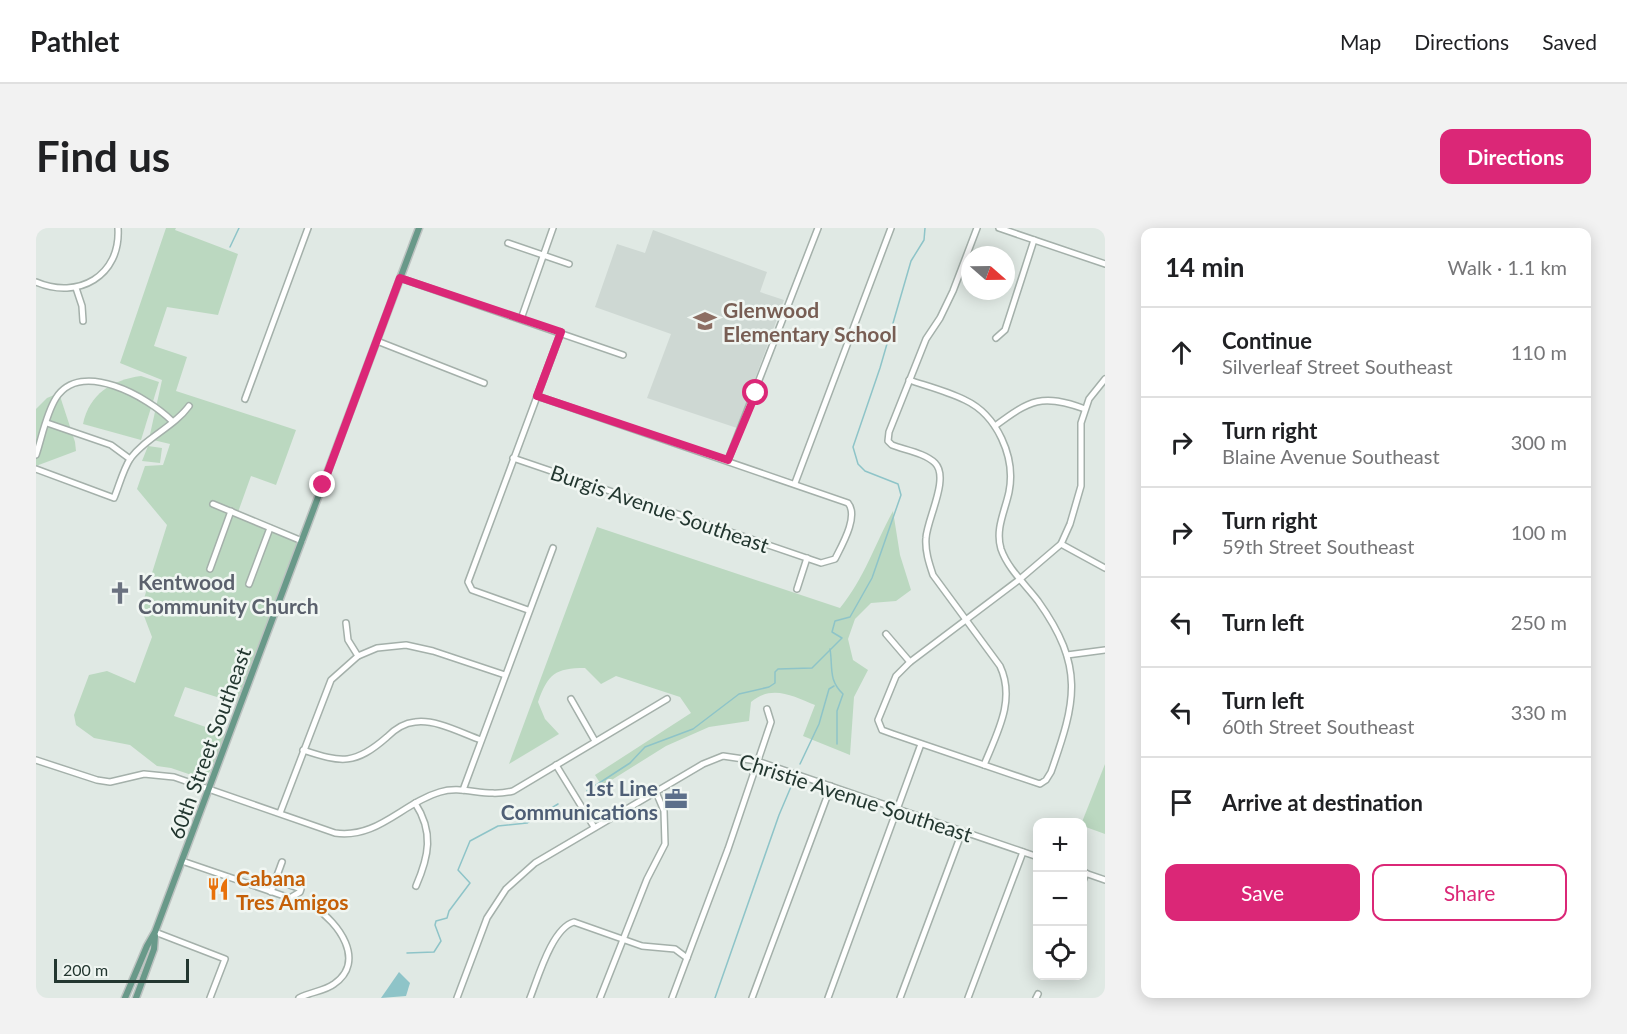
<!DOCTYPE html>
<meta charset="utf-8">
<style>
:root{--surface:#fff;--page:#f2f2f2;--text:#202124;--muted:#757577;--line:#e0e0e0;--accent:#db2777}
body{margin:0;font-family:Lato,sans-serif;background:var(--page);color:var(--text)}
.controls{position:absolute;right:18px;bottom:18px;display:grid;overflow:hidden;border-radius:12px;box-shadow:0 3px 15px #0003}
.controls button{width:54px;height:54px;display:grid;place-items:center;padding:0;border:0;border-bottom:2px solid var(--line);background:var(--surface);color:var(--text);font:30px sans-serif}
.compass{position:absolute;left:925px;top:18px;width:54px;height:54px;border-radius:50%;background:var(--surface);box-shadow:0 3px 15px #0003;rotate:110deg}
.scale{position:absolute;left:18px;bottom:15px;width:135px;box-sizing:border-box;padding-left:6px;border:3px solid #233730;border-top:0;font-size:16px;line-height:21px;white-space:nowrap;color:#233730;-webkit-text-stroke:4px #f0f6f2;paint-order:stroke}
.stop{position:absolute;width:18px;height:18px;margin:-14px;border:4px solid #db2777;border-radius:50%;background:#fff}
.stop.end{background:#db2777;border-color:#fff;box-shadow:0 2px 6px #0008}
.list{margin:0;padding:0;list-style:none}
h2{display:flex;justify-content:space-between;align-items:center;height:78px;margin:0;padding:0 24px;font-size:26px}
h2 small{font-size:20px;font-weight:400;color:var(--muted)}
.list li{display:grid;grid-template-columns:39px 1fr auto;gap:18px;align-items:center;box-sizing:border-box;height:90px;padding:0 24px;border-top:2px solid var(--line)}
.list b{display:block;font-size:22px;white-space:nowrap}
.list p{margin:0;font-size:20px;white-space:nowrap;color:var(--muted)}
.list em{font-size:20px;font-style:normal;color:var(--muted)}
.actions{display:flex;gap:12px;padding:18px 24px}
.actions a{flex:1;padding:14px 0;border:2px solid var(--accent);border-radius:12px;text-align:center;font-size:21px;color:var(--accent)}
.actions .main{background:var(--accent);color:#fff}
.icon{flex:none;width:33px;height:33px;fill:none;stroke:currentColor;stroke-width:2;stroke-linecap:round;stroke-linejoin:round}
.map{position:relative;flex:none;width:1069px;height:770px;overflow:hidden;border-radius:12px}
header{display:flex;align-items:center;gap:36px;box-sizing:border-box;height:84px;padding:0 30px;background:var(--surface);border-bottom:2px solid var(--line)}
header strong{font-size:28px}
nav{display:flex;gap:33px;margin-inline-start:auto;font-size:21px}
.intro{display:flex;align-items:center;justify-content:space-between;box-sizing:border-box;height:144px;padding:0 36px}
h1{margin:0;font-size:42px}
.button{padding:15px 27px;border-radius:12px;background:var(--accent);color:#fff;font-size:21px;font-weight:700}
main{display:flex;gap:36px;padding:0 36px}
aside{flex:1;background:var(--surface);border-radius:12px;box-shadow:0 3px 15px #0003}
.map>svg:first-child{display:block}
</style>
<header>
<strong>Pathlet</strong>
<nav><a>Map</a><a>Directions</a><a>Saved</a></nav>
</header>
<div class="intro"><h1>Find us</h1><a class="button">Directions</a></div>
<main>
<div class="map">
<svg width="1069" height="770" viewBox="0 0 1069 770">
<rect width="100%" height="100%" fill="#e0e9e4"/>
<polygon fill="#ced8d3" points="617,2 731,44 724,64 748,72 701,200 611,170 635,106 559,79 581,16 609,25"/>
<g fill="#bbd8c0">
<polygon points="130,0 140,0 139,2 202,26 182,87 131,79 118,118 151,129 140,163 260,202 240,257 215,248 201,287 264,310 200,475 149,459 138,488 190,506 170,552 135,540 121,538 94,517 58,510 40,497 38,487 53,447 71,443 99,455 116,409 105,380 131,297 101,261 109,238 127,237 134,216 113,211 126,152 84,135"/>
<path d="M105,148L123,154L105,212L47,196C53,166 76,152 105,148Z"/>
<polygon points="23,165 39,214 40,223 0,238 0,181 11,170"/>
<polygon points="112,218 126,220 124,235 106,233"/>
<path d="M857,283L864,327L875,362L860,373L835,375L819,391L812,411L817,432L832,442L818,469L814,527L767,508L779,477C757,468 736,456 715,474L713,493L673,499L630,518L566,558L559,547L655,485L644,469L580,448L565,456L549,440C519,440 512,446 502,474L509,491L523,506L473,536L561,299L804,380C828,351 839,316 857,283Z"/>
<polygon points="1069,536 1069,606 1047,598 1046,594"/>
</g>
<polygon fill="#8ec4c8" points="363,744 374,755 370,768 345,770"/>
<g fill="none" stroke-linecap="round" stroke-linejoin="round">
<g stroke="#8ec4c8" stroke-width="1.5">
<polyline points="194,19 203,0"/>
<path d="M794,421C797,439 792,452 807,466L801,483V516"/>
<polyline points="764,536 783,496 793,461 798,458"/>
<polyline points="551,563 594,535 609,519 657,501 703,466 733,459 739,455 739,444 742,441 776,440 806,410 796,404 799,393 814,389 836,350 865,267 862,256 829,243 822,236 817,219 844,140 875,33 888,12 889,0"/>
<polyline points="371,725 398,724 405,713 399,697 400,693 411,690 413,683 434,655 422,642 434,613 462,598 491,595 522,576"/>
<polyline points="679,770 743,587 757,554"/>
</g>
<g stroke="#a4b0aa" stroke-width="8">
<g id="minor">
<path d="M941,0L917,63L904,90L890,111L853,204L852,213L856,217C869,222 889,225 899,235C914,250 891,291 890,310C889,323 893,335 897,347L964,438C980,472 961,505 948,537"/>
<polyline points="963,0 1069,36"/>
<polyline points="472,15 533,36"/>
<polyline points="364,50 587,127"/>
<path d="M0,54C42,72 85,48 82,0"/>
<polyline points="40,60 46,78 47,93"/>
<polyline points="485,91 517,0"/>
<polyline points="960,110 969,102 998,12"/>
<polyline points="341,113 448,155"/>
<path d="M873,152C891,158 911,163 929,172C961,187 980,229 973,264C969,283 959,301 965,321C972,341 990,357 1002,373C1049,439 1040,473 1015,544L1010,552L1004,556L857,506L846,502L842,492L860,448L874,434L984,351L1025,316L1034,296L1045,258V195L1053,171L1069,151"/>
<polyline points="209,171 272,0"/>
<polyline points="11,195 75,217 94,231"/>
<path d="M959,198C994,172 1006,165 1049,181"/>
<path d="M0,227C6,209 10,186 20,170C45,131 112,169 136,193"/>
<path d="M477,230L785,335L799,331C806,317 823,288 812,275L501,168"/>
<polyline points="692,232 782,0"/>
<path d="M0,241L78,270C83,258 87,242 94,231C109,210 138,199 153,178"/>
<polyline points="759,255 855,0"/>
<polyline points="177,276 266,313"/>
<polyline points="1025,316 1069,340"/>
<polyline points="174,341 195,283"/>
<polyline points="213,356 234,300"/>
<polyline points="761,361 771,330"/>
<polyline points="492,382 436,362 432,354 525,104"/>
<polyline points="310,395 312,412 322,428"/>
<polyline points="850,406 874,434"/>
<polyline points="1031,427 1069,422"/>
<polyline points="535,471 559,513"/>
<path d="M267,522C306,535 319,537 351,509C359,501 368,495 379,494C400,491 425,505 445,512"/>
<path d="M0,532L61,552L74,554L108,546L138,549L299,605C342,611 366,575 404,564C427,557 449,570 477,563L631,471"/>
<polyline points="520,537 558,599"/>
<polyline points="427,562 517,320"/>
<path d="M379,575C398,604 393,628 380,658"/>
<polyline points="244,585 295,452 322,428 341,420 370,417 397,423 469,447"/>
<polyline points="146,633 254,670 264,664 265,661 239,652"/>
<polyline points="1046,644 1069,652"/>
<polyline points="1046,656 1050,645"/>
<polyline points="235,664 246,634"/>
<polyline points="119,704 189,731 174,770"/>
<path d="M263,770C274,764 289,763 298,756C331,733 302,694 278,679"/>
<polyline points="421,770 451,690 470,661 499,635 667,536 687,528 721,533 1002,629"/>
<path d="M494,770C502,750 516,700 538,694L606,718L639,721L651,730"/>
<polyline points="564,770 611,651 629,616 628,583 620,564"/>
<polyline points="636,770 692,621 735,494 731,481"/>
<polyline points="716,770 795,558"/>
<polyline points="792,770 885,516"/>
<polyline points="864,770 926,604"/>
<polyline points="932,770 987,624"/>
<polyline points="1000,770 1002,766"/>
</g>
</g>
<g stroke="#bdc3c1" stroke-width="9">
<g id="major">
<polyline points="89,770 111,718 119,704 383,0"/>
<polyline points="100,770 118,721 119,708"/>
</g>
</g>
<use href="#minor" stroke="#fff" stroke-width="5"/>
<use href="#major" stroke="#699989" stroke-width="6"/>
</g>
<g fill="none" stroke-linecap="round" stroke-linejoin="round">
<polyline stroke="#db2777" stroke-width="8" points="287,257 364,50 525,104 501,168 692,232 720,165"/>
</g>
<defs>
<g id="school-bare" transform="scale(1.8)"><path d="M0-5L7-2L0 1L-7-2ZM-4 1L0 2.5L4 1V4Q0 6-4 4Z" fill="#8d6e63" stroke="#f0f6f2" stroke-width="2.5" paint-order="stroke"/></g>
<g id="church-bare" transform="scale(1.8)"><path d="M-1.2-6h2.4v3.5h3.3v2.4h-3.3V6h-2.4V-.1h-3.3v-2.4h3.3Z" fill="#6b7280" stroke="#f0f6f2" stroke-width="2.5" paint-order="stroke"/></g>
<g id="office-bare" transform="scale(1.8)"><path d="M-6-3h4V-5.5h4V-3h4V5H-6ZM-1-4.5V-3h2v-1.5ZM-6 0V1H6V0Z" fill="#5c6f8a" stroke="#f0f6f2" stroke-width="2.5" paint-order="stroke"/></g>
<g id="restaurant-bare" transform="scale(1.8)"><path d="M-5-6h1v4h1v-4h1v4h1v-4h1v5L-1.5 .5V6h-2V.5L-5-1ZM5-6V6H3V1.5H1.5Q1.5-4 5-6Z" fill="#e8710a" stroke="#f0f6f2" stroke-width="2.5" paint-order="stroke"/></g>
</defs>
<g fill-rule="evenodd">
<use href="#school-bare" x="669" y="93"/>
<use href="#church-bare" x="84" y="365"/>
<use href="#office-bare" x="640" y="571"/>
<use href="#restaurant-bare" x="182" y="661"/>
</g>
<g text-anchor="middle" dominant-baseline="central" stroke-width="5" stroke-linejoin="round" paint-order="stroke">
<g font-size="21" font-weight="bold" fill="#785e54" stroke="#f0f6f2" text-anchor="start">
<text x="687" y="81">Glenwood<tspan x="687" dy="24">Elementary School</tspan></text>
</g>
<g font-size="21" fill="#233730" stroke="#f0f6f2">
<text transform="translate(624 280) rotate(19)">Burgis Avenue Southeast</text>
<text transform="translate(173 515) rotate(-70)">60th Street Southeast</text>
<text transform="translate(820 569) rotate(18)">Christie Avenue Southeast</text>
</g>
<g font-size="21" font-weight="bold" fill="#5b616d" stroke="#f0f6f2" text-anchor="start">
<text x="102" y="353">Kentwood<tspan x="102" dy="24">Community Church</tspan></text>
</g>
<g font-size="21" font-weight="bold" fill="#4e5e75" stroke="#f0f6f2" text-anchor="end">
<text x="622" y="559">1st Line<tspan x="622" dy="24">Communications</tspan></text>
</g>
<g font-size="21" font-weight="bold" fill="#c56008" stroke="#f0f6f2" text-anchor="start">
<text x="200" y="649">Cabana<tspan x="200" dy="24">Tres Amigos</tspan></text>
</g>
</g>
</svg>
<div class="controls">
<button>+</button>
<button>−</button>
<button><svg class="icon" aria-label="locate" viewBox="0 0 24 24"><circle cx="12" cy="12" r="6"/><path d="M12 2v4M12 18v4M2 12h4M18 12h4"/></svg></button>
</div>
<svg class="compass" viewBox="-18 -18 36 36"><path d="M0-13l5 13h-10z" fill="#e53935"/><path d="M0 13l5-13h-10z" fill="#757577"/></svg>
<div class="scale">200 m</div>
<div class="stop" style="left:720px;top:165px"></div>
<div class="stop end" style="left:287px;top:257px"></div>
</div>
<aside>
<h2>14 min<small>Walk · 1.1 km</small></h2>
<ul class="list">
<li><svg class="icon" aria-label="ahead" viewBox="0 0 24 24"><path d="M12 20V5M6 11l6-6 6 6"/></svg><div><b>Continue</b><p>Silverleaf Street Southeast</p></div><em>110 m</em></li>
<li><svg class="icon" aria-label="right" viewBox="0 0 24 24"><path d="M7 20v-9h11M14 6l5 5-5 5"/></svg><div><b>Turn right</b><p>Blaine Avenue Southeast</p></div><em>300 m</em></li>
<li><svg class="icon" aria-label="right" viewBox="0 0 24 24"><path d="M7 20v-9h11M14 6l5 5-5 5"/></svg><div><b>Turn right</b><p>59th Street Southeast</p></div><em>100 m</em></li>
<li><svg class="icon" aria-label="left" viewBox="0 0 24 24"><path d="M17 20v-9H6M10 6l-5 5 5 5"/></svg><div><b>Turn left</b></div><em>250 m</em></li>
<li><svg class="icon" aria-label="left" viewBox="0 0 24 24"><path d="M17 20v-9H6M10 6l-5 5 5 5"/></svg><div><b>Turn left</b><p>60th Street Southeast</p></div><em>330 m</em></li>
<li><svg class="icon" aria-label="arrive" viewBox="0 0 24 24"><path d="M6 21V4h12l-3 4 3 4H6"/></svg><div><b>Arrive at destination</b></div></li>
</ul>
<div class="actions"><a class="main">Save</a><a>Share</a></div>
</aside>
</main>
